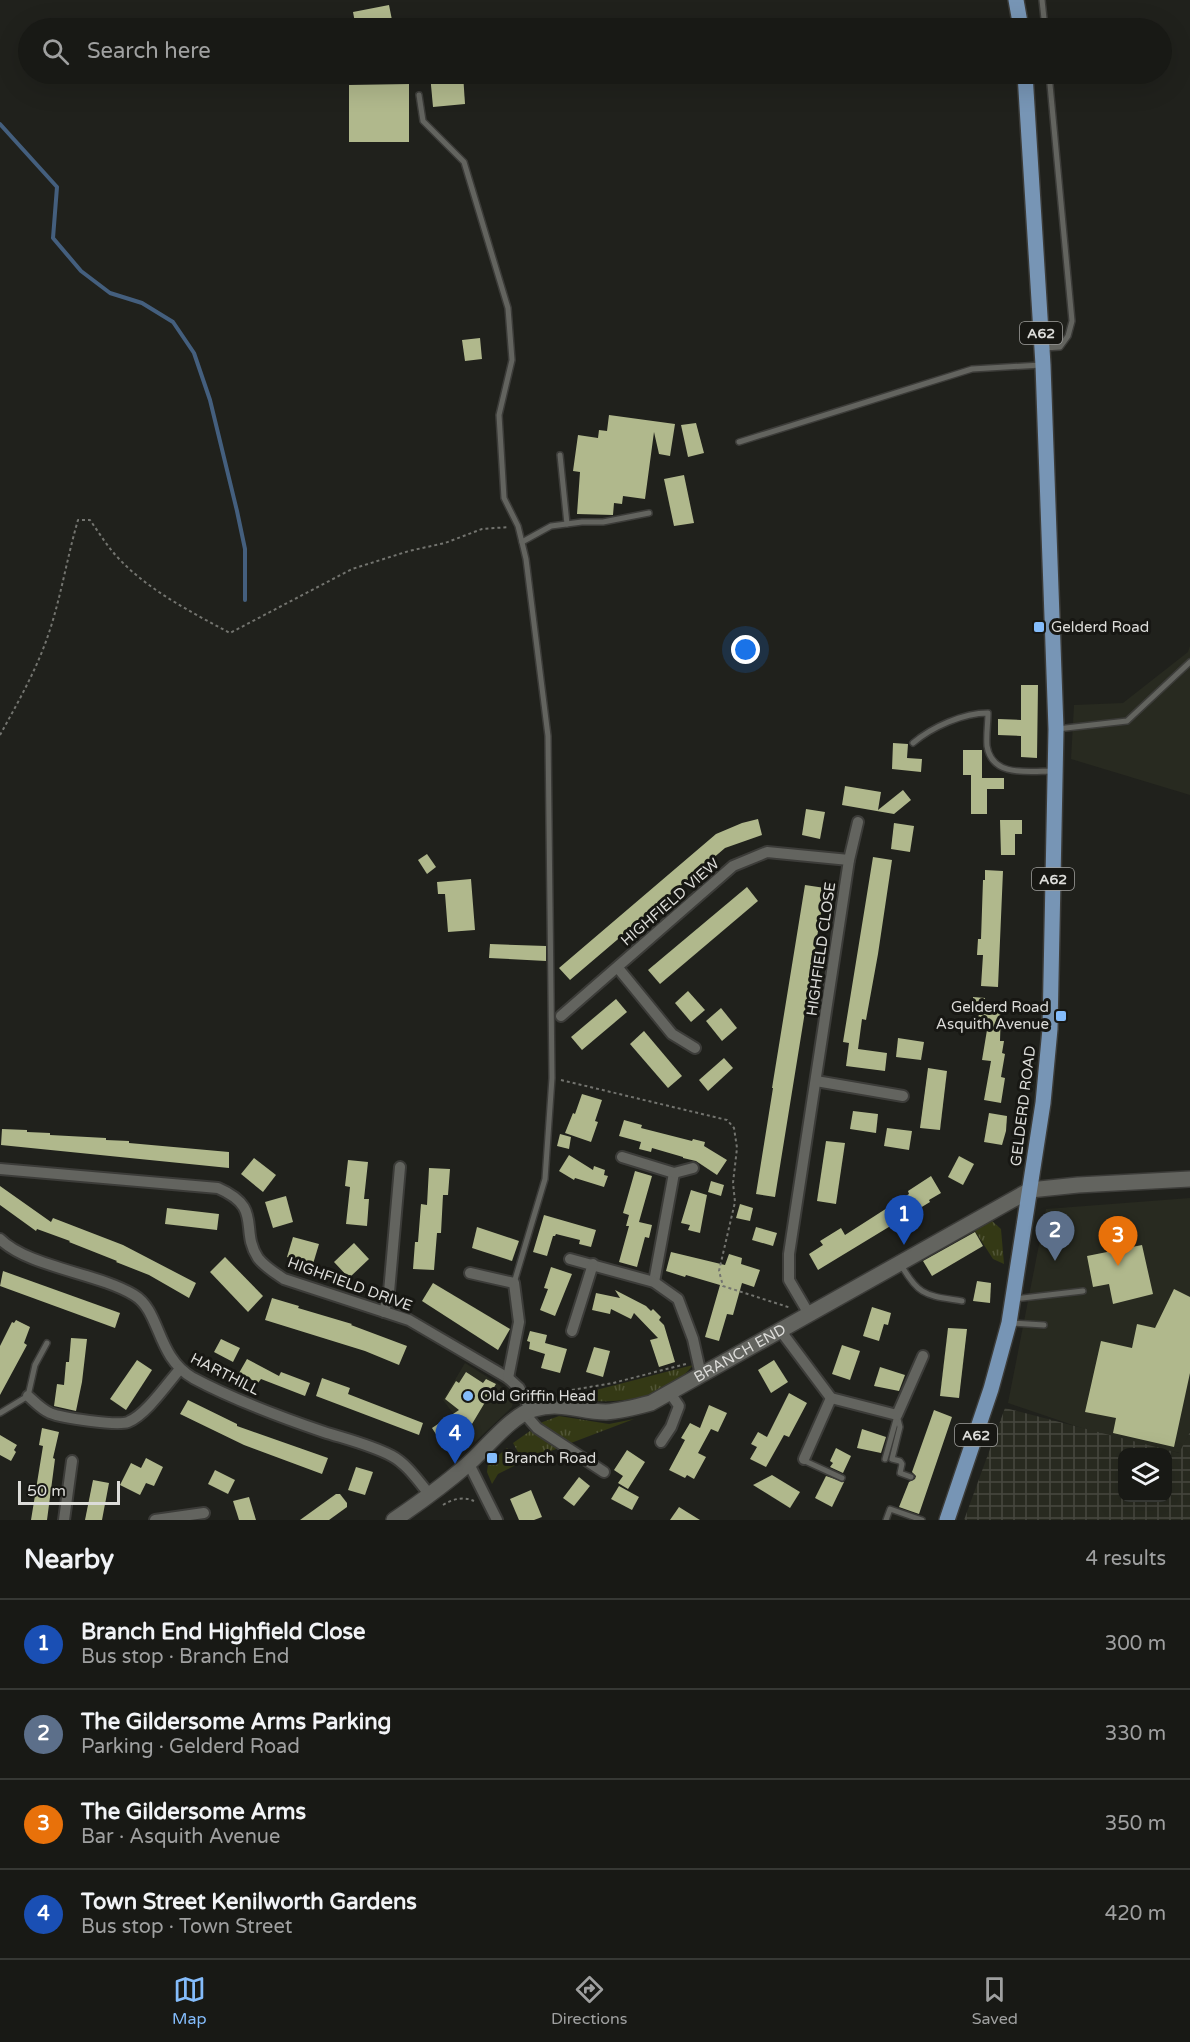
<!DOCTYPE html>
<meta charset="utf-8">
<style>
:root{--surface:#181915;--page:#252622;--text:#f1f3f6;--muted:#9fa0a0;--line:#363834;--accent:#84bcfb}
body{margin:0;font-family:"Varela Round",sans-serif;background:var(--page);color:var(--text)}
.controls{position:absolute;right:18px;bottom:18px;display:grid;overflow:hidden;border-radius:12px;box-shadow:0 6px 24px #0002}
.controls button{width:54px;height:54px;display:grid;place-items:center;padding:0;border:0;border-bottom:2px solid var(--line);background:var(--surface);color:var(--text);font:30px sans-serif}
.scale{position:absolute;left:18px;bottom:15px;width:102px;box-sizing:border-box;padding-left:6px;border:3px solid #dcdcd9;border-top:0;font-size:16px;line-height:21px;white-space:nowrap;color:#dcdcd9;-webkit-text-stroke:4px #171713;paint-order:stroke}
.you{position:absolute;left:746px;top:650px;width:21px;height:21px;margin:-15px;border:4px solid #fff;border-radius:50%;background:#1a73e8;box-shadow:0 0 0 9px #1a73e833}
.badge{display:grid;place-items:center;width:39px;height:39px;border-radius:50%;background:var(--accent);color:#fff;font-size:20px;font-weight:700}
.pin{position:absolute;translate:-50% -50px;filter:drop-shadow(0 2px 3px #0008)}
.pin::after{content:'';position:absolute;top:32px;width:21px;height:18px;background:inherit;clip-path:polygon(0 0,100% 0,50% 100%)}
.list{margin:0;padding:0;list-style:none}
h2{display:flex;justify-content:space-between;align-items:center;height:78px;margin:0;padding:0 24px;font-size:26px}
h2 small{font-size:20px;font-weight:400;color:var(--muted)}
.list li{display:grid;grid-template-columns:39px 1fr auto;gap:18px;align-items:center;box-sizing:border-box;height:90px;padding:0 24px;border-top:2px solid var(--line)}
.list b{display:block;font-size:22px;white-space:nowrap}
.list p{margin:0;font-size:20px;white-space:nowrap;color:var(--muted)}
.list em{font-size:20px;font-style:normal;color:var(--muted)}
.icon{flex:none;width:33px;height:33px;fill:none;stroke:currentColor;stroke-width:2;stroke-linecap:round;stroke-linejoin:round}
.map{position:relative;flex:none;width:1190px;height:1520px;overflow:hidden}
.search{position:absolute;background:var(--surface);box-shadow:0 6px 24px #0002;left:18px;right:18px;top:18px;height:66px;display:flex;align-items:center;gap:15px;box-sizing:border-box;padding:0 21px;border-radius:33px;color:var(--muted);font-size:22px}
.sheet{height:438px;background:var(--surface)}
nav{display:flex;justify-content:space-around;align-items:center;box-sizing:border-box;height:84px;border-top:2px solid var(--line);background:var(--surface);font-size:16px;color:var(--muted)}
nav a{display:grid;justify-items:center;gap:3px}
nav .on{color:var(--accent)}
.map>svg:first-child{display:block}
</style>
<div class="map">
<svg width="1190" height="1520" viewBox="0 0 1190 1520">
<defs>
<pattern id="industrial-grid" width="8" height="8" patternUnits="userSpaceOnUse" patternTransform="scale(1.5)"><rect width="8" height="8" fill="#282a20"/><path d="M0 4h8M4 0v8" fill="none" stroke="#474840"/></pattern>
<pattern id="grass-tufts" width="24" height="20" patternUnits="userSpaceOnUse" patternTransform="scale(1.5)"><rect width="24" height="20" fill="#343915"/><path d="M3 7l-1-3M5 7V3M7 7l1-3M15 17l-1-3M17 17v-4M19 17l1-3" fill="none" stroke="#515536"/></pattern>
</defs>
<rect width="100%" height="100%" fill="#20211c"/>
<g fill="#282a20">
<polygon points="1190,646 1190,795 1071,759 1074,705 1123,703 1188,652"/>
<polygon points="1190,1198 1190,1432 1180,1453 1108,1437 1008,1403 1046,1209"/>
<polygon points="465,1363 497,1383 514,1398 512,1407 475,1442 443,1400"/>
</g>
<path fill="url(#industrial-grid)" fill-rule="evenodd" d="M1005,1408L1179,1453L1190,1432V1520H964ZM1122,1452H1168V1498H1122Z"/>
<g fill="url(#grass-tufts)">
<polygon points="992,1221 1001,1229 1004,1264 993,1259 975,1231"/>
<path d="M693,1365C659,1410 595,1402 546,1398L596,1390Z"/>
<polygon points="559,1416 609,1424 634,1419 571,1443 548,1432 540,1423"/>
<polygon points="530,1431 559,1448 523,1461 513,1443"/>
<polygon points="507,1448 516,1465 498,1474 492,1484 487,1472 488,1464"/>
</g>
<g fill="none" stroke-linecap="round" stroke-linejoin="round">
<polyline stroke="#445f7e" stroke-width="4" points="0,124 57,187 53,238 81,271 110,293 142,303 173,322 194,353 210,400 237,511 245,549 245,600"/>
</g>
<g fill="#b0b88c">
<polygon points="389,5 392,20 381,22 383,28 356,28 353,12"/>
<polygon points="430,74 463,74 465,104 433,107"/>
<polygon points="409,84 409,142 349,142 349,85"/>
<polygon points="480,338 482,359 465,361 462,340"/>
<polygon points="609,415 675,424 670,456 659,454 654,432 645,499 623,496 622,504 614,503 613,515 577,514 580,472 573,471 578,435 598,438 599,430 607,431"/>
<polygon points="696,423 704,453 688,457 681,425"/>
<polygon points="684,475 694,523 674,526 664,479"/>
<polygon points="1021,685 1038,685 1037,758 1021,757 1021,736 998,735 998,719 1021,720"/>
<polygon points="893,743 908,744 907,758 922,759 921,772 892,769"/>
<polygon points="963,750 982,750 982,778 1004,778 1004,789 987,789 987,814 971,814 971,775 963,775"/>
<polygon points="845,786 881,792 878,810 903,790 911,800 894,814 842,805"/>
<polygon points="806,809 825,812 820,839 802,835"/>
<polygon points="758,819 762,835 725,848 570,980 559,968 716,834 742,823"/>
<polygon points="1000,820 1022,820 1022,834 1015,834 1015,855 1001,855"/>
<polygon points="894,823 914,826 910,852 891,849"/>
<polygon points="427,854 436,867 427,874 418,860"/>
<polygon points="873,857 892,860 878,954 866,1020 862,1019 858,1049 887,1053 885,1071 846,1066 849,1043 843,1042"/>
<polygon points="985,870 1003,871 998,987 981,986 983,955 977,955 978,939 981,939 983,880 985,880"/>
<polygon points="471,879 475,930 448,932 445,894 438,894 437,882"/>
<polygon points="805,885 825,888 775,1197 756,1194 773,1088 772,1088"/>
<polygon points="747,887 758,901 660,984 648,970"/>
<polygon points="490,944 546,946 546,961 489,958"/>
<polygon points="688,991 705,1010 691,1022 675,1003"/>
<polygon points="973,997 985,998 984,1008 973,1008"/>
<polygon points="616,999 627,1012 582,1050 571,1037"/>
<polygon points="721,1008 737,1028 722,1041 706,1021"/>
<polygon points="979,1009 1001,1010 1000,1041 1004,1041 1002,1053 1005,1054 1001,1077 1005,1078 1001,1103 984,1100 991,1061 982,1060 987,1030 978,1030"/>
<polygon points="644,1031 682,1076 668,1088 630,1044"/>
<polygon points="898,1038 924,1042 921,1060 896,1057"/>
<polygon points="724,1058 733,1068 708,1091 699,1080"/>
<polygon points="928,1068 947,1071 940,1130 920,1128"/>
<polygon points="582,1094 602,1100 595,1121 598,1122 591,1142 565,1133 573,1113 575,1114"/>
<polygon points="853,1111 878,1114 876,1133 850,1129"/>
<polygon points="989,1113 1007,1116 1006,1131 1002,1145 984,1142"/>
<polygon points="624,1120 642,1125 641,1128 692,1141 693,1139 705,1142 704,1146 727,1160 717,1175 696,1161 683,1158 683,1157 652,1148 651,1152 639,1149 641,1142 619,1136"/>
<polygon points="887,1128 912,1131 909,1150 884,1146"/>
<polygon points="2,1129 27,1130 27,1132 50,1133 50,1135 106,1138 106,1140 129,1141 129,1143 229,1152 229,1168 1,1145"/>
<polygon points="560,1134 571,1137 569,1149 557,1146"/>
<polygon points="826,1141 845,1143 836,1204 817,1201"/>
<polygon points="569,1155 593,1170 594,1166 605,1170 604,1175 608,1176 604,1187 575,1178 574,1180 559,1171"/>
<polygon points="959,1156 974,1164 963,1185 948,1177"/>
<polygon points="254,1158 276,1175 263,1192 241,1174"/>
<polygon points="348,1160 368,1162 364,1199 369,1199 367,1226 346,1224 350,1187 345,1186"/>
<polygon points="429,1168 450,1169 448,1195 443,1195 441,1233 437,1233 434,1270 413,1269 415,1242 418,1242 421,1204 427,1205"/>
<polygon points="635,1171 652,1176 639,1222 652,1225 649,1238 645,1237 637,1267 619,1262 629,1226 626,1226 629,1215 623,1213"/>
<polygon points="931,1176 941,1193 929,1200 930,1202 818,1270 809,1254 823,1245 820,1241 841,1228 845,1235 909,1194 908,1191"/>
<polygon points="711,1181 724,1185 721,1196 708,1192"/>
<polygon points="0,1186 51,1222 53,1218 123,1245 196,1283 189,1298 149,1275 116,1262 117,1261 69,1242 70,1241 37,1229 36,1231 0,1205"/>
<polygon points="691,1190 707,1195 700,1233 688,1230 690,1225 681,1223"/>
<polygon points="286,1196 293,1222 273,1228 265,1202"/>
<polygon points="740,1204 753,1208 750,1221 736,1218"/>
<polygon points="167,1208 219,1214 217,1230 165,1224"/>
<polygon points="544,1215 596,1230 591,1247 579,1244 580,1240 556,1234 555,1236 553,1236 547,1256 533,1252"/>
<polygon points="477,1227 519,1241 512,1261 472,1248"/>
<polygon points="756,1227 777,1233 773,1246 752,1240"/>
<polygon points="975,1232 983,1246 932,1276 923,1261"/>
<polygon points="293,1237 319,1244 313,1264 287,1257"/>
<polygon points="354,1243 369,1259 349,1278 334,1262"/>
<polygon points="1142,1245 1153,1294 1113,1304 1109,1284 1093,1287 1087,1256"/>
<polygon points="671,1252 725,1265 729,1254 742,1258 741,1264 760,1270 754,1287 742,1283 733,1315 727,1314 719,1341 705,1337 720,1285 686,1275 685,1277 666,1271"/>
<polygon points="225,1257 263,1296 248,1312 210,1272"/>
<polygon points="551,1267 572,1274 555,1316 540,1310 548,1289 544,1288"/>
<polygon points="3,1271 120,1313 115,1328 0,1286"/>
<polygon points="977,1281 991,1283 990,1303 973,1301"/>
<polygon points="433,1283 510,1329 498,1350 422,1301"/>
<polygon points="1174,1289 1190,1297 1190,1373 1174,1447 1113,1433 1116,1418 1085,1412 1101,1341 1132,1348 1137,1324 1155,1328"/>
<polygon points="615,1290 646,1306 651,1311 653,1309 661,1317 659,1320 664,1325 675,1362 659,1367 650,1340 658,1338 634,1313 631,1319 611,1309 610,1314 592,1310 596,1293 620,1298"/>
<polygon points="272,1298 299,1306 298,1308 352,1324 351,1325 407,1346 399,1365 365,1351 265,1320"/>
<polygon points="872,1307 891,1313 888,1325 884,1324 879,1341 863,1336"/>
<polygon points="16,1320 30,1327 24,1343 27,1345 0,1395 0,1346 12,1322 14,1323"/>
<polygon points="948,1328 967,1329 959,1398 940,1396"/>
<polygon points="530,1331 547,1335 545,1343 567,1349 560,1373 541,1368 545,1354 529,1349 530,1342 527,1341"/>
<polygon points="71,1338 87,1339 82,1382 76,1411 54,1406 57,1384 64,1385 66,1362 69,1362"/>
<polygon points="221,1339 240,1348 233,1362 214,1352"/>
<polygon points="842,1345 860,1351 850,1380 832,1374"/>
<polygon points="594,1347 610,1351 603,1377 586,1372"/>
<polygon points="247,1359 279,1376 281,1372 310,1383 305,1396 261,1379 258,1383 239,1373"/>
<polygon points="137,1360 152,1370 126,1410 110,1399"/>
<polygon points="774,1360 788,1382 771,1393 758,1370"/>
<polygon points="880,1367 905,1375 899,1391 874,1386"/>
<polygon points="466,1372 483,1383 486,1379 496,1384 472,1424 469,1422 441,1442 432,1428 459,1410 445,1399 456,1381 459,1383"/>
<polygon points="322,1378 350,1388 348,1394 423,1423 419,1435 316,1396"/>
<polygon points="789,1393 807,1403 789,1437 784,1435 766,1467 750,1459 757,1447 751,1444 758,1432 767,1437"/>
<polygon points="188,1400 237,1424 237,1426 328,1458 322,1474 244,1445 180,1414"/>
<polygon points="709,1405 727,1413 718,1432 711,1429 698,1453 706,1457 694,1479 687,1475 685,1478 669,1470 685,1440 681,1438 690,1423 700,1428"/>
<polygon points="934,1410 952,1417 919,1514 899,1507 909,1482 915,1479 916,1476 912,1472"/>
<polygon points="42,1428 59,1432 53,1458 55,1459 47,1520 31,1520 43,1446 39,1445"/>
<polygon points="862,1429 886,1437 881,1453 857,1448"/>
<polygon points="0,1435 17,1445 14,1450 16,1452 11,1461 0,1455"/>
<polygon points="836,1448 851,1456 843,1473 830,1467 833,1463 830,1461"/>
<polygon points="627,1450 645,1462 628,1489 618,1483 623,1476 614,1470"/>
<polygon points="146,1458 163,1467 154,1486 146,1483 140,1495 120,1485 131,1463 141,1468"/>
<polygon points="356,1467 373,1472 365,1495 348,1490"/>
<polygon points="215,1470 235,1480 228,1494 208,1484"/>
<polygon points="772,1475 800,1492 790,1508 753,1485"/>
<polygon points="826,1476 844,1482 832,1507 815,1498"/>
<polygon points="579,1477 590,1486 574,1506 563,1498"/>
<polygon points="93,1480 109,1483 102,1520 85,1520"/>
<polygon points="619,1486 639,1497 632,1510 611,1499"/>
<polygon points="531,1490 542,1517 534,1520 519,1520 510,1499"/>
<polygon points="336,1494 340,1494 347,1503 347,1507 329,1520 300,1520"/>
<polygon points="249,1497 256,1520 239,1520 233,1501"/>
<polygon points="679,1507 700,1520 670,1520"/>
</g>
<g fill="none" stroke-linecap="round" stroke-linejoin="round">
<g stroke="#3c3c39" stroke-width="8">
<g id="lane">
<polyline points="1042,0 1045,28"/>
<polyline points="419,95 423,121 464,162 508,308 512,360 499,415 504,498 518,526 526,559 548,736 552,1078 545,1179 514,1283"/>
<polyline points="1044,348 1060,347 1068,336 1072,321 1049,74"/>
<polyline points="739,442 972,369 1041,365"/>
<polyline points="560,455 567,524"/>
<polyline points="522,542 551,526 582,522 603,522 649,513"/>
<polyline points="1057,729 1127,721 1190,662"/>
<path d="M913,743C932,727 963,713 988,713C988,723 986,735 987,746C992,778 1029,771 1054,771"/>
<path d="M900,1263C919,1297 926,1295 962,1301"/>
<polyline points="1014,1299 1083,1291"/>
<polyline points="1010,1323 1044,1325"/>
<polyline points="0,1413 28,1396 35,1365 47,1343"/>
<polyline points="897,1415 900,1427 892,1459 900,1461 902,1464 900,1473 911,1477"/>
<polyline points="804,1459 805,1461 842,1478"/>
<polyline points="885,1459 897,1416"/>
<polyline points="886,1520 890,1509 922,1520"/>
</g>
</g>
<g stroke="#3c3c39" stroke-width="14">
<g id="street">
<polyline points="618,968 672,1034 695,1048"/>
<polyline points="561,1016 733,866 767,852 849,860"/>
<polyline points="816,1081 903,1096"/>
<polyline points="622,1157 674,1173 654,1282"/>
<path d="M0,1169L218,1188C264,1208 239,1229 258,1258C265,1267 275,1273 284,1279L409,1320L508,1378L519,1388L531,1410"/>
<polyline points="674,1173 693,1168"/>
<path d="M0,1239C28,1267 98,1273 134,1295C161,1311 156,1357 193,1378C234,1400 280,1417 324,1432C346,1439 371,1445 392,1456C407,1464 419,1482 430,1495"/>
<polyline points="570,1259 654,1282 678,1299 693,1339 701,1375"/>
<polyline points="470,1273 514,1283 519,1322 508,1378"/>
<polyline points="384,1312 389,1292 400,1167"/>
<polyline points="809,1314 789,1280 789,1254 849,860 858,822"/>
<polyline points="780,1330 831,1398 897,1415 923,1356"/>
<polyline points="572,1331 593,1264"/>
<path d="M28,1396C35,1402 41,1409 50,1413C62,1418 117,1426 128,1422C146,1415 167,1384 180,1369"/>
<polyline points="524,1413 537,1428 604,1472"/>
<polyline points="661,1442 671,1427 679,1406 670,1393"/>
<polyline points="804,1459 831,1398"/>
<polyline points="469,1464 497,1520"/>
<polyline points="64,1520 72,1461"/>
<polyline points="155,1520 204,1513"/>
</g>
</g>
<g stroke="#3c3c39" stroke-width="18">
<g id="secondary">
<path id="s1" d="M394,1520C419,1503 444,1485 467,1465C486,1449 510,1416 534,1409C562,1401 580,1412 606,1412C621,1411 636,1407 651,1403L1030,1190L1078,1185L1190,1179"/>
</g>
</g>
<g stroke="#3c3c39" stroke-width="18">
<g id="primary">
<polyline points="1016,0 1021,28"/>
<polyline points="947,1520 991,1389 1009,1323 1043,1103 1050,1029 1056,729 1043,365 1025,74"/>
</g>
</g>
<g stroke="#73746f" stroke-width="2" stroke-dasharray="3 3" stroke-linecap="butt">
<path d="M0,735C16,706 33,676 45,644C60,604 66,561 78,520H90C97,530 104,541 112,551C142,587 189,611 230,633L352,569L409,551L445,543L482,529L509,527"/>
<polyline points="561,1080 727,1120 734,1128 737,1148 733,1183 735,1202 719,1271 723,1286 791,1308"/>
<polyline points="566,1391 613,1383 686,1364"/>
<path d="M443,1505C453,1499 463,1496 474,1501"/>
</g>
<use href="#lane" stroke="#63645f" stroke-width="5"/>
<use href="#street" stroke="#63645f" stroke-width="10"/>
<use href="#secondary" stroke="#63645f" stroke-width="15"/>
<use href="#primary" stroke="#7795b5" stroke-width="15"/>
</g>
<g fill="#84bcfb" stroke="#171713" stroke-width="2">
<rect x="1033" y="621" width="12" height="12" rx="3"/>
<rect x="1055" y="1010" width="12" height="12" rx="3"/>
<circle cx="468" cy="1396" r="6"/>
<rect x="486" y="1452" width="12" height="12" rx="3"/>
</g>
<g text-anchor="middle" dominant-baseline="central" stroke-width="6" stroke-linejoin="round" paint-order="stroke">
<g fill="#171713" stroke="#a1a19e" stroke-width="1.5">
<rect x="1020" y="322" width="42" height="22" rx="4.5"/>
<rect x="1032" y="868" width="42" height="22" rx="4.5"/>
<rect x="955" y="1424" width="42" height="22" rx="4.5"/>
</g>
<g font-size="14" font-weight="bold" fill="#dcdcd9">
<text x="1041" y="333">A62</text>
<text x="1053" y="879">A62</text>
<text x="976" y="1435">A62</text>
</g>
<g font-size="15" fill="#dcdcd9" stroke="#171713" text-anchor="start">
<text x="1051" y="627">Gelderd Road</text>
<text x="1049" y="1007" text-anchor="end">Gelderd Road<tspan x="1049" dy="17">Asquith Avenue</tspan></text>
<text x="480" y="1396">Old Griffin Head</text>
<text x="504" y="1458">Branch Road</text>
</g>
<g font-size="15" fill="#dcdcd9" stroke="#171713">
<text transform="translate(670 902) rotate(-41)">HIGHFIELD VIEW</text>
<text transform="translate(821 949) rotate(-82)">HIGHFIELD CLOSE</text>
<text transform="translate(1023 1106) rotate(-83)">GELDERD ROAD</text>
<text transform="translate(350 1284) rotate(20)">HIGHFIELD DRIVE</text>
<text stroke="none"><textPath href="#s1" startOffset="400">BRANCH END</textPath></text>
<text transform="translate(225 1374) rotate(27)">HARTHILL</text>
</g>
</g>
</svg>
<div class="controls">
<button><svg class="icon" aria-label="layers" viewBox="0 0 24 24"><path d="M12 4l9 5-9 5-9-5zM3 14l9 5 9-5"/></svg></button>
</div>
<div class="scale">50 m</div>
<div class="you"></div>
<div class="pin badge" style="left:904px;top:1245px;background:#1a4fb4">1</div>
<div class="pin badge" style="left:1055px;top:1261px;background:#5c6f8a">2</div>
<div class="pin badge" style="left:1118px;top:1266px;background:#e8710a">3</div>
<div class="pin badge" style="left:455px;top:1464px;background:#1a4fb4">4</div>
<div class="search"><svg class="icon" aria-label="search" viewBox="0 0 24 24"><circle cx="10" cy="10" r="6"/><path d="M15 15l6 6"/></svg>Search here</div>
</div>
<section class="sheet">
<h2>Nearby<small>4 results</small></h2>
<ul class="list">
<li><span class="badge" style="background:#1a4fb4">1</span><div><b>Branch End Highfield Close</b><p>Bus stop · Branch End</p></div><em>300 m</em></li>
<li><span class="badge" style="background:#5c6f8a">2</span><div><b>The Gildersome Arms Parking</b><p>Parking · Gelderd Road</p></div><em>330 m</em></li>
<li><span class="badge" style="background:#e8710a">3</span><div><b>The Gildersome Arms</b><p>Bar · Asquith Avenue</p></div><em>350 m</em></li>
<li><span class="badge" style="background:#1a4fb4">4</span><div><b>Town Street Kenilworth Gardens</b><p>Bus stop · Town Street</p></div><em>420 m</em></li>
</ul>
</section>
<nav>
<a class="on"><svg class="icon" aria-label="map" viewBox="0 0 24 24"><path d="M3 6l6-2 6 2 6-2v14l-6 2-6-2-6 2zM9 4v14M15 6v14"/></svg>Map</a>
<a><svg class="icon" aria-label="directions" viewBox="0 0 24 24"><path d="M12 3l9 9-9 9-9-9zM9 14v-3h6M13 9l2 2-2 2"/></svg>Directions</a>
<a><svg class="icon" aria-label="saved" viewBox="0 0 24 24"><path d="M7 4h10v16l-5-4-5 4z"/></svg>Saved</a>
</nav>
